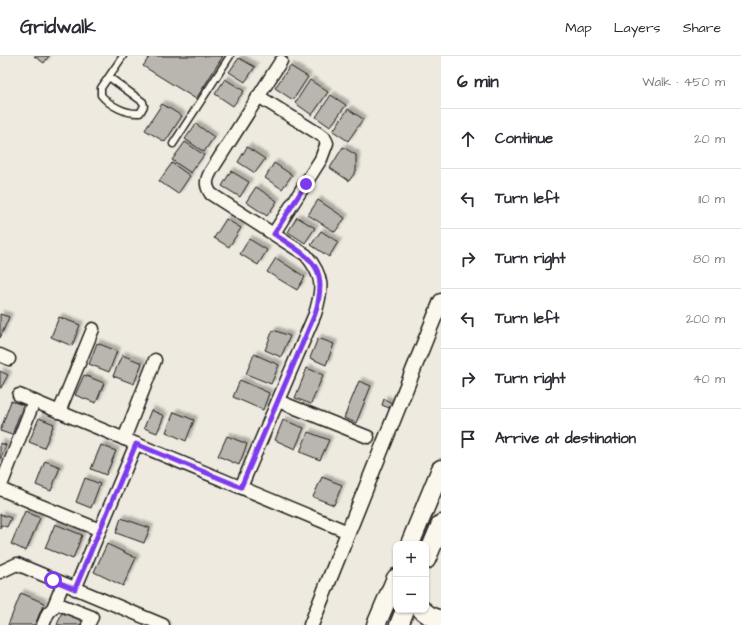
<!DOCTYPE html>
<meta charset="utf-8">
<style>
:root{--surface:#fff;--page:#f7f7f7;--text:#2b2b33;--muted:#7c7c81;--line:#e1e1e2}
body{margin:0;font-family:"Architects Daughter",sans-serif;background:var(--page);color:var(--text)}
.controls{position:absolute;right:12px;bottom:12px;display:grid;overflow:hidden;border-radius:8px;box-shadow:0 1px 3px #0004}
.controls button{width:36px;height:36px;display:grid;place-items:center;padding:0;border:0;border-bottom:1px solid var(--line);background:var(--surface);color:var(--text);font:20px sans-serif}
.stop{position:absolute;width:12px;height:12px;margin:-9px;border:3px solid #7c3aed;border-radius:50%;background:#fff}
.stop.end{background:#7c3aed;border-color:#fff;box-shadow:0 1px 4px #0008}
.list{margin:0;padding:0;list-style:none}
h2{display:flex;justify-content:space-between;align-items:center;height:52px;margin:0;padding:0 16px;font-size:17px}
h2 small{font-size:13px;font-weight:400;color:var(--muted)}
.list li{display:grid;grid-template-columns:26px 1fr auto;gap:12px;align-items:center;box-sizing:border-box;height:60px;padding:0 16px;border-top:1px solid var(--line)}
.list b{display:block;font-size:15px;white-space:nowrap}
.list em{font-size:13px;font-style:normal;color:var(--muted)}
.icon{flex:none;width:22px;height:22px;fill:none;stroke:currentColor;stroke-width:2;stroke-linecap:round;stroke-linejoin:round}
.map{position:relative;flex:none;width:441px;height:569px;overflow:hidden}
header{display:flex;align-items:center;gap:24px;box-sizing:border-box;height:56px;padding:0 20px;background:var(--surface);border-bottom:1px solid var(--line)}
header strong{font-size:19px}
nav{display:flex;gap:22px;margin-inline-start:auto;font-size:14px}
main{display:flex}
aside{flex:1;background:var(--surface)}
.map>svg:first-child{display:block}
</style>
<header>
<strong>Gridwalk</strong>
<nav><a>Map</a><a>Layers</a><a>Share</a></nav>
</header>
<main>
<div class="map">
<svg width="441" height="569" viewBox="0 0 441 569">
<defs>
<filter id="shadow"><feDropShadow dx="3.5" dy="-3.5" stdDeviation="1" flood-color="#0004"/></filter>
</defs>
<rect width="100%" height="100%" fill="#eeeadf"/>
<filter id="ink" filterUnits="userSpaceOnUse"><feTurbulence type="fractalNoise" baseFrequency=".025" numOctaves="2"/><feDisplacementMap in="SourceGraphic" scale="8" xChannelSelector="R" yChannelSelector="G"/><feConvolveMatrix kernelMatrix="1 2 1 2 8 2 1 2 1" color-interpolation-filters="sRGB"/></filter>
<g filter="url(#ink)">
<g fill="#b9b6af" stroke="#1c1c1c" filter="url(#shadow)">
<polygon points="34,0 49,0 44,7"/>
<polygon points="150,0 223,0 196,43 143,10"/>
<polygon points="239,2 255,11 245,26 229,16"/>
<polygon points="290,10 308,21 293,44 275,32"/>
<polygon points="225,23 244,35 233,50 215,38"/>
<polygon points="310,24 328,36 312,59 295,47"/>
<polygon points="331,39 346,49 330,71 316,61"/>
<polygon points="162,48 182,60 165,86 145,74"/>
<polygon points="348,53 363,63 348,85 333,75"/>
<polygon points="196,68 214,81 204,96 185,83"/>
<polygon points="185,86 204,99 191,117 172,104"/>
<polygon points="247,91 265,103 255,117 238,106"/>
<polygon points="343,91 356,99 356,115 349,125 330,112"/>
<polygon points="172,107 190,120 178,138 159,125"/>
<polygon points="274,107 292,119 282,133 265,122"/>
<polygon points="231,115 249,126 240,141 222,130"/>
<polygon points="256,131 277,145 267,160 246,146"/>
<polygon points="318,144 345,162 335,176 308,159"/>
<polygon points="297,161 315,172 305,187 288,176"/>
<polygon points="226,163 241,172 229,191 214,182"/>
<polygon points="321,175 338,186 329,201 311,189"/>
<polygon points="249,183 267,194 258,209 240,198"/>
<polygon points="276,202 305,221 297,234 267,216"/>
<polygon points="0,258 9,261 0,282"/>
<polygon points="59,261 80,269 72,290 51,281"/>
<polygon points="273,274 290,280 281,301 265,294"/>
<polygon points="318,282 334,288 326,309 310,302"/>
<polygon points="97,287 117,295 109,316 89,308"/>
<polygon points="254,298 279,309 271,328 246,318"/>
<polygon points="122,299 142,307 134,328 113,320"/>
<polygon points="307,312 323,319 311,348 295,342"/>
<polygon points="0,315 8,319 1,332 0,332"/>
<polygon points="84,319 104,327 96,347 75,339"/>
<polygon points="240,324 269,337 263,354 233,341"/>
<polygon points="359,325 371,330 356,367 344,362"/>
<polygon points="384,343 392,347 389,352 382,349"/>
<polygon points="11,345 23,349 12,379 0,375"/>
<polygon points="151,354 164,360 157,377 144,372"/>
<polygon points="174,356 194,364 186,385 166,376"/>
<polygon points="39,362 54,368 44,392 29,386"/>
<polygon points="283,364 304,372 295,393 275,384"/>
<polygon points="308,376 329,384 320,404 300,396"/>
<polygon points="227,380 247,388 239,409 218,400"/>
<polygon points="0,387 6,389 0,405"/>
<polygon points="101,389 116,395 106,419 91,413"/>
<polygon points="45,405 60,411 51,435 36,429"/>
<polygon points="322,421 342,429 334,449 313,441"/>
<polygon points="85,422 100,428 91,452 76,446"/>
<polygon points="25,455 40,462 26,495 11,488"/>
<polygon points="0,458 11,462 7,471 1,469 0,472"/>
<polygon points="121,462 150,472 144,487 116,477"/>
<polygon points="55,468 82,479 73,503 45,492"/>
<polygon points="107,488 136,502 123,530 94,516"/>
<polygon points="21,537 44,547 35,569 8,569"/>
<polygon points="63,553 86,563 84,569 57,569"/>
</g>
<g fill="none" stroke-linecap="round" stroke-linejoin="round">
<g stroke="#1c1c1c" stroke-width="9">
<g id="service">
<path d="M109,21L143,46L144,50L140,57C126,58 110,50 101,39V32L123,0"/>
<polyline points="173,88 230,0"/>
</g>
</g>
<g stroke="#1c1c1c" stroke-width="15">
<g id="minor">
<polyline points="258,40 324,81 327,87 321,103 274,177"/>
<polyline points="0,299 9,303"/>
<polyline points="19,339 348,476"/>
<polyline points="278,345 368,381"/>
<polyline points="59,356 93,273"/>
<polyline points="124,383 155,304"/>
<path d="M241,431L315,258C323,232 324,221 306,199L211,138C205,129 206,124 211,115L281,5"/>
<polyline points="0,432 34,345"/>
<polyline points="0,433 100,474"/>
<polyline points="0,516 17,508 163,569"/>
<polyline points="75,533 136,388"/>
<polyline points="56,547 92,561 88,569"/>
<polyline points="43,569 48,557 53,552 63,528"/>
</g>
</g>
<g stroke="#1c1c1c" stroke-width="17">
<polyline id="tertiary" points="311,569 441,245"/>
</g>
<g stroke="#1c1c1c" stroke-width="21">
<g id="primary">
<polyline points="410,488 441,413"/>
<polyline points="426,504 441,468"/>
<polyline points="422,554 430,560 441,564"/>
<polyline points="376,569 396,522"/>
<polyline points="399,569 405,554"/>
</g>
</g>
<use href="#service" stroke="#fbf7ec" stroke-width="6"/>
<use href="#minor" stroke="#fbf7ec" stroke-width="12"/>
<use href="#tertiary" stroke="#fbf7ec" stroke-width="14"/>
<use href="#primary" stroke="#fbf7ec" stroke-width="18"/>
</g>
</g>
<g fill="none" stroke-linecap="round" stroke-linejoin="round" filter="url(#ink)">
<path stroke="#7c3aed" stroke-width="5" d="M53,524L75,533L136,388L241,431L315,258C330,209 311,203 274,178L306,128"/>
</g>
</svg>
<div class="controls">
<button>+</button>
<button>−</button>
</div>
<div class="stop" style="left:53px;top:524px"></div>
<div class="stop end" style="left:306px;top:128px"></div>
</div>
<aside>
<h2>6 min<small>Walk · 450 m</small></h2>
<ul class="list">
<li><svg class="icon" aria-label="ahead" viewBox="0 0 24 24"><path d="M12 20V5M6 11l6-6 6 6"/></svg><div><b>Continue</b></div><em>20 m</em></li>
<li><svg class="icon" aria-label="left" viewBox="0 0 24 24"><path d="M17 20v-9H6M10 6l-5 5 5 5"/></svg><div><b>Turn left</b></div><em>110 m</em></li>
<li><svg class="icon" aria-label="right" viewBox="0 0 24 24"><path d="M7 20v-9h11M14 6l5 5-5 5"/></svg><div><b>Turn right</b></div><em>80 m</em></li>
<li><svg class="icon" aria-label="left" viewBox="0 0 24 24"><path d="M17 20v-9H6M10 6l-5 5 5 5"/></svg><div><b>Turn left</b></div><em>200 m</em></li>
<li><svg class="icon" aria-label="right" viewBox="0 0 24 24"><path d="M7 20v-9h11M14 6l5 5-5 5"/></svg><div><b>Turn right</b></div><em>40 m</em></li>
<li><svg class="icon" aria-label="arrive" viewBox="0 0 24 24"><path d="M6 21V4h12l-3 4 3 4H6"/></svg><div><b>Arrive at destination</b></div></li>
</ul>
</aside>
</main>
